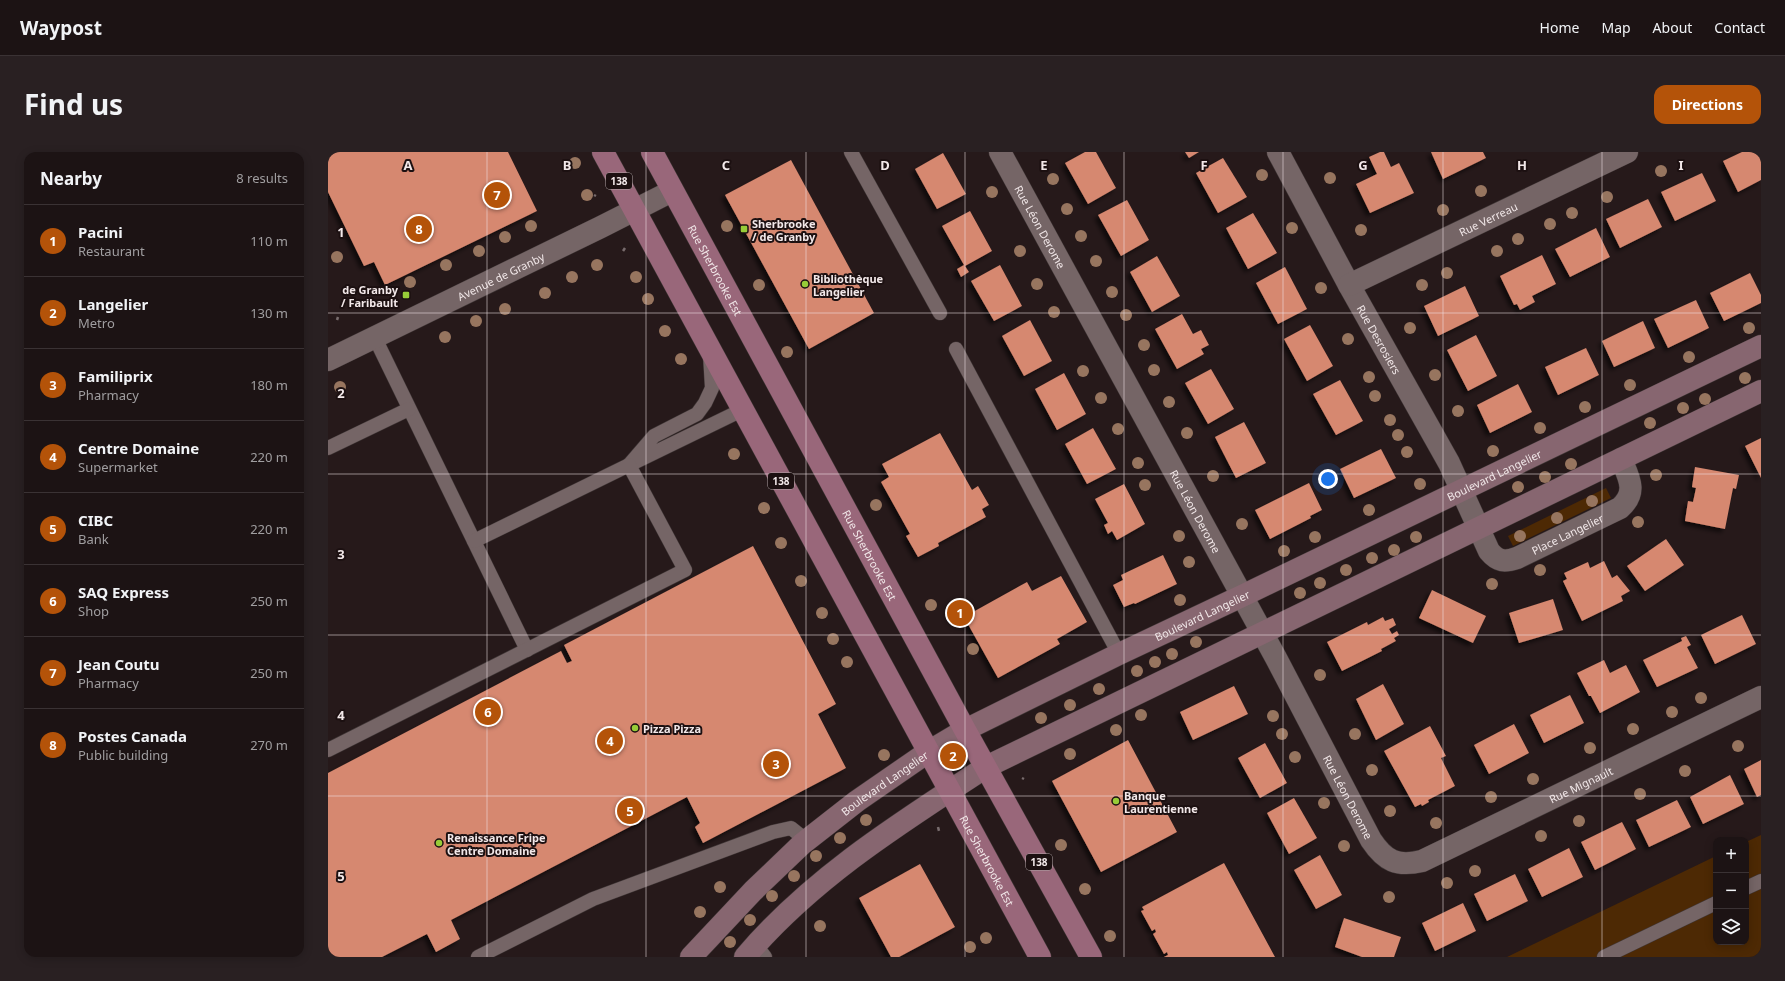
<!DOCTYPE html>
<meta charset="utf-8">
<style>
:root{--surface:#1c1314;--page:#292022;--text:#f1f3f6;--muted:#a09ea0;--line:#3a3234;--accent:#b45309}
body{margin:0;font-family:"Noto Sans",sans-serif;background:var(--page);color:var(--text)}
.controls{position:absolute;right:12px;bottom:12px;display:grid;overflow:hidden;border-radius:8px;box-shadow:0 2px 10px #0003}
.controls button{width:36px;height:36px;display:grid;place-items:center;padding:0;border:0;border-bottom:1px solid var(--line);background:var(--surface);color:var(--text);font:20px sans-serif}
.you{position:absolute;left:1000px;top:327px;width:14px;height:14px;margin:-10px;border:3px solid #fff;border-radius:50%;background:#1a73e8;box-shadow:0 0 0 6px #1a73e833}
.badge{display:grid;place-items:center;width:26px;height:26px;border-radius:50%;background:var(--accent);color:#fff;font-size:13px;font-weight:700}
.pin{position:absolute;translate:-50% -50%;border:2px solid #fff;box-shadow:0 1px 4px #0006}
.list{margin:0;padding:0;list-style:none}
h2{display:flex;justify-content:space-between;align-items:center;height:52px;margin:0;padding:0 16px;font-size:17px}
h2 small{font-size:13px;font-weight:400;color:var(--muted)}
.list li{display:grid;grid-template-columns:26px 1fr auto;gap:12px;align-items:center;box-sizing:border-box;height:72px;padding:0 16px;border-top:1px solid var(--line)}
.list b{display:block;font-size:15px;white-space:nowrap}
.list p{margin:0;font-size:13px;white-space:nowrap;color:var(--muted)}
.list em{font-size:13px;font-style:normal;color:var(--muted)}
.icon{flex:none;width:22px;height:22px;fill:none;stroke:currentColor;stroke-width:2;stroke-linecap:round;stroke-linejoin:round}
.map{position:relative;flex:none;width:1433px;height:805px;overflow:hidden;border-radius:12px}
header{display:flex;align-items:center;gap:24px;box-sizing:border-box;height:56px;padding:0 20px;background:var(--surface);border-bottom:1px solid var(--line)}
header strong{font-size:19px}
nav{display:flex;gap:22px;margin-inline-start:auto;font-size:14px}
.intro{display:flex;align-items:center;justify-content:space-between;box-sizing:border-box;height:96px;padding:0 24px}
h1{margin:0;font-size:28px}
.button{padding:10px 18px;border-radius:12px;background:var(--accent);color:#fff;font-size:14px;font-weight:700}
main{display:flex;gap:24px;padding:0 24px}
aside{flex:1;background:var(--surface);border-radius:12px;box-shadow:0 2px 10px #0003}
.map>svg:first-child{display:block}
</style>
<header>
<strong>Waypost</strong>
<nav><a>Home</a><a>Map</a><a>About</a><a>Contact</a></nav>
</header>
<div class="intro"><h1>Find us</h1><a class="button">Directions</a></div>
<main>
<aside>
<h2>Nearby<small>8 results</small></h2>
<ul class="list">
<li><span class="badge">1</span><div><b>Pacini</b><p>Restaurant</p></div><em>110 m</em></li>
<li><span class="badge">2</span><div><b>Langelier</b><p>Metro</p></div><em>130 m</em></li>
<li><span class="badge">3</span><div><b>Familiprix</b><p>Pharmacy</p></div><em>180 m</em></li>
<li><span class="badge">4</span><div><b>Centre Domaine</b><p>Supermarket</p></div><em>220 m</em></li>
<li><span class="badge">5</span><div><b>CIBC</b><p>Bank</p></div><em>220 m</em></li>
<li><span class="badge">6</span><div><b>SAQ Express</b><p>Shop</p></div><em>250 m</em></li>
<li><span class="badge">7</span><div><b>Jean Coutu</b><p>Pharmacy</p></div><em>250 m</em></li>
<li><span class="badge">8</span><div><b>Postes Canada</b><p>Public building</p></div><em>270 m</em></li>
</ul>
</aside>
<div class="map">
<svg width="1433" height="805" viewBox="0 0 1433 805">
<defs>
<filter id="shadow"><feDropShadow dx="-3.5" dy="3.5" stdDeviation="2" flood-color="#0009"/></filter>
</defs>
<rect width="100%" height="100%" fill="#26191a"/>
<g fill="#4d2904">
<polygon points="1278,336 1283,346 1185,394 1180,384"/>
<polygon points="1433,683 1433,805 1179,805 1388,704 1388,790 1418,790 1418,690"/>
</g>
<g fill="#d68870" filter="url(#shadow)">
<polygon points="0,0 180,0 209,59 57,133 46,110 36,114 0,40"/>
<polygon points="757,0 768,0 788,36 760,52 737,11"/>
<polygon points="857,0 871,0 861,6"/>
<polygon points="1052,0 1056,0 1063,15 1071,11 1086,41 1042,61 1028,32 1049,22 1041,5"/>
<polygon points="1103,0 1155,0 1158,6 1115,27"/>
<polygon points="1414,0 1433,0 1433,28 1410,40 1395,9"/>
<polygon points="615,1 638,42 609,57 587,17"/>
<polygon points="895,6 919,45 890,61 868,21"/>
<polygon points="463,8 546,161 481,197 397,43"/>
<polygon points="1374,21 1388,49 1347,69 1333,40"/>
<polygon points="1320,47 1334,75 1292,96 1278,67"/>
<polygon points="799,48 821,88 793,104 770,63"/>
<polygon points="642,59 664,99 637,114 641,120 633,125 629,117 636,113 614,74"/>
<polygon points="925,61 949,101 920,117 898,76"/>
<polygon points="1268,76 1282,105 1242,125 1227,97"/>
<polygon points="1214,103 1228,132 1204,144 1207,150 1192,158 1189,152 1186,153 1172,124"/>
<polygon points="829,104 852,144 824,160 802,120"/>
<polygon points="672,113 694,154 666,169 643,129"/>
<polygon points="957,115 979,157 950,172 928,131"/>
<polygon points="1422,121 1433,143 1433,151 1396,169 1382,141"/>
<polygon points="1137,134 1151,164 1110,184 1096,154"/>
<polygon points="1368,148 1381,176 1340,196 1326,167"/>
<polygon points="854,162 865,182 873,178 881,193 873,197 876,202 849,217 827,177"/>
<polygon points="702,168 724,209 696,224 674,184"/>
<polygon points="1315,169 1327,196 1286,215 1274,189"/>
<polygon points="982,173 1005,214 979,229 956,187"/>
<polygon points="1148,183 1169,224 1140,239 1119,198"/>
<polygon points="1258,196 1271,223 1230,243 1217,215"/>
<polygon points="883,217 906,257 880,272 857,231"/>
<polygon points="736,221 758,262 729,278 707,237"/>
<polygon points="1012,228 1035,269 1008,283 985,242"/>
<polygon points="1190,232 1204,260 1162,281 1149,253"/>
<polygon points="916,270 938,311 908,326 887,285"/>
<polygon points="765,276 788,317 759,332 737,292"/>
<polygon points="612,281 644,338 650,334 661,353 654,357 658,365 610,391 611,394 590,405 578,384 582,382 553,330 561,325 554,312"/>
<polygon points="1433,286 1433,326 1417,294"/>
<polygon points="1053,297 1068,326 1026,346 1012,317"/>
<polygon points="1367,315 1411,323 1408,337 1405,336 1397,377 1357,369 1360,349 1365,350 1368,336 1364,335"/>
<polygon points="981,331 994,358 982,364 983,366 942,387 927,358"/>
<polygon points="796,332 817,372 789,388 784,379 780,382 776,373 780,371 767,347"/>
<polygon points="1338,387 1356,413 1317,439 1299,414"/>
<polygon points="425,394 508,552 490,562 518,616 375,691 367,675 372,671 359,645 123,768 132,787 108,800 99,782 54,805 0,805 0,621 233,499 239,511 244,509 236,493"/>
<polygon points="835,403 849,432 807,452 806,451 796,455 785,433 795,428 793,423"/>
<polygon points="1276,409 1284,426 1289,423 1302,439 1293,444 1295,449 1254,469 1235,429 1239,427 1236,421 1260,410 1262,416"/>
<polygon points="733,424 759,470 729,487 732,492 670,526 636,465 699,430 704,439"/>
<polygon points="1104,438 1158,464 1145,491 1091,466"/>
<polygon points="1225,447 1235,478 1191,491 1181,461"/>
<polygon points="1414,463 1428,492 1387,512 1373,483"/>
<polygon points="1055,465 1057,469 1065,466 1068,473 1061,477 1064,482 1069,479 1071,483 1066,486 1068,489 1053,497 1054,499 1014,519 999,490 1039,470 1040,473"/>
<polygon points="1358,484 1363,493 1359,495 1370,516 1329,535 1315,508 1354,489 1353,486"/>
<polygon points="1276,508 1282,521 1298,513 1312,540 1272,561 1263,544 1261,544 1249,521"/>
<polygon points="1055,532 1076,572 1048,588 1028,547"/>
<polygon points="906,534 920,562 865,588 852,560"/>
<polygon points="1242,543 1256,571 1216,591 1202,563"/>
<polygon points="1186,572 1201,601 1161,622 1146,593"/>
<polygon points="1102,574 1118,604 1113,606 1127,634 1100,648 1101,650 1094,654 1093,652 1087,655 1056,599"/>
<polygon points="800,588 849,680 773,720 724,629"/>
<polygon points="937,591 959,631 932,646 910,606"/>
<polygon points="1433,608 1433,643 1429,645 1416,617"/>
<polygon points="1402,623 1416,652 1375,672 1362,645"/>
<polygon points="966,646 989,686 961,702 939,661"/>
<polygon points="1349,648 1363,675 1321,695 1308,668"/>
<polygon points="1294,670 1308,697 1267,718 1253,690"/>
<polygon points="1241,696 1255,725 1214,745 1200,717"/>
<polygon points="992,703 1014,743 988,757 966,718"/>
<polygon points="896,711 947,805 836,805 840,803 839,800 836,802 825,782 828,780 827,777 824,779 813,759 816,758 814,755"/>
<polygon points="592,712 627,775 571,805 563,805 531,746"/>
<polygon points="1187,722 1200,749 1159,769 1146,742"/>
<polygon points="1135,751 1148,779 1107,799 1094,771"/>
<polygon points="1016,766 1073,785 1066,805 1034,805 1007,795"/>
</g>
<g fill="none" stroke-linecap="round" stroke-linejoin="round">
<g stroke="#403737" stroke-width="15">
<g id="service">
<polyline points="523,0 612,161"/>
<polyline points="47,186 199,498"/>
<polyline points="628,197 791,502"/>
<polyline points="382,203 384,236 377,251 369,262 326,284 301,313 414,258"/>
<polyline points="0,296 81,257"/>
<polyline points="0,598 357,418 301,313 146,389"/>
<polyline points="1418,736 1433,729"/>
<polyline points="427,792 437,805"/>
<polyline points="150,805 265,747 445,680 463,676 478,688"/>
<polyline points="1276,805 1388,751"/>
</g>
</g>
<g stroke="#403737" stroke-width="23">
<g id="minor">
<path id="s1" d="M672,0L948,506L1043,688C1057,709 1069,715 1094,709L1433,545"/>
<path id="s2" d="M950,0L1021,133L1121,311L1161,399C1170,410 1177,410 1189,406L1292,356C1310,340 1301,326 1293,307"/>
<path id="s3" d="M1021,133L1299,0"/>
<path id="s4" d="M0,208L273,75L344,39"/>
</g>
</g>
<g stroke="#403737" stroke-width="23">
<g id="secondary">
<path id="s5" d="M363,805L425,739L474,692L529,649L600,600L637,578L791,502L914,444L1433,194"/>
<path d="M417,805C484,726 572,671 658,615L1433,239"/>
</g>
</g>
<g stroke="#403737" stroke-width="23">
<g id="primary">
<path id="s6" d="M275,0L712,805"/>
<path id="s7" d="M324,0L637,578L763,805"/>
</g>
</g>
<g stroke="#786c6d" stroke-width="2.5" stroke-dasharray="4 2" stroke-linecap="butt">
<polyline points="266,43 268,44"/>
<polyline points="295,99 297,96"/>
<polyline points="9,168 10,165"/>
<polyline points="694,626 696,627"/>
<polyline points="610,675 611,679"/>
</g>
<use href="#service" stroke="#756566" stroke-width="14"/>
<use href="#minor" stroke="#756566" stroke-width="22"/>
<use href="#secondary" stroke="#876670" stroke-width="22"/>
<use href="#primary" stroke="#99677a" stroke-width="22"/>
</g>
<g fill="#97755f">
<circle cx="247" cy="11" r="6"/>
<circle cx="1333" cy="19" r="6"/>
<circle cx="934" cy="23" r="6"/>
<circle cx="1002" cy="26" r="6"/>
<circle cx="725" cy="27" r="6"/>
<circle cx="1153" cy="39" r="6"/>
<circle cx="664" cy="40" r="6"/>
<circle cx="259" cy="43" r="6"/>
<circle cx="1279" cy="45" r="6"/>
<circle cx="739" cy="57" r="6"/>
<circle cx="1115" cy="58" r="6"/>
<circle cx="1244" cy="61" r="6"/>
<circle cx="1222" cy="72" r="6"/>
<circle cx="203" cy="74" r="6"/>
<circle cx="399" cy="74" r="6"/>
<circle cx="964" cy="76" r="6"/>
<circle cx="1033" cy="78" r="6"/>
<circle cx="753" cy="84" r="6"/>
<circle cx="177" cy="85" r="6"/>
<circle cx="1190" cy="87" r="6"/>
<circle cx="151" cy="99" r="6"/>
<circle cx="692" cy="99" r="6"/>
<circle cx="1169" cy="99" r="6"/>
<circle cx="9" cy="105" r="6"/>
<circle cx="768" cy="109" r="6"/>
<circle cx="118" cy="113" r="6"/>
<circle cx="269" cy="113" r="6"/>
<circle cx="1119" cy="121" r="6"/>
<circle cx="244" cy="125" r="6"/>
<circle cx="308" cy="125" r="6"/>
<circle cx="82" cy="130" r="6"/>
<circle cx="709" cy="132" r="6"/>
<circle cx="431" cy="133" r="6"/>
<circle cx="1094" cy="133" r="6"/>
<circle cx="993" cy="136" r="6"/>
<circle cx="784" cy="140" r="6"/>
<circle cx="217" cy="141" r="6"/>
<circle cx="320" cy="147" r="6"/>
<circle cx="177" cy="157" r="6"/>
<circle cx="726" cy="160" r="6"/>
<circle cx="798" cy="163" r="6"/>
<circle cx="148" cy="169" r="6"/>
<circle cx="1082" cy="176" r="6"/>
<circle cx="1421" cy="176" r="6"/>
<circle cx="337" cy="179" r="6"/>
<circle cx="117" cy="185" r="6"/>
<circle cx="1020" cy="187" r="6"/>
<circle cx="816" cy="193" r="6"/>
<circle cx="459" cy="200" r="6"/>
<circle cx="1361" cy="205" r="6"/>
<circle cx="353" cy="207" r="6"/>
<circle cx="826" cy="218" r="6"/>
<circle cx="755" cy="219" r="6"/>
<circle cx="1107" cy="223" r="6"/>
<circle cx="1041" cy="225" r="6"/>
<circle cx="1417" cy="226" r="6"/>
<circle cx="1302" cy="233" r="6"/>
<circle cx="12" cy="235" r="6"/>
<circle cx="1047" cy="244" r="6"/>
<circle cx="773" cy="246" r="6"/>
<circle cx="1377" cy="247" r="6"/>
<circle cx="841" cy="250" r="6"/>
<circle cx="1257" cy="255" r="6"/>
<circle cx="1355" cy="256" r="6"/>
<circle cx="1130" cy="259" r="6"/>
<circle cx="1062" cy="268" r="6"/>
<circle cx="1322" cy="271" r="6"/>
<circle cx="1212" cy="276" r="6"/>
<circle cx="790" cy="277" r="6"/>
<circle cx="859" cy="281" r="6"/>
<circle cx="1070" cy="283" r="6"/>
<circle cx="1165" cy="299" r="6"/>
<circle cx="1079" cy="300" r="6"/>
<circle cx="406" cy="302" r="6"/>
<circle cx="810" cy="311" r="6"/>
<circle cx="1243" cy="312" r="6"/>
<circle cx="1328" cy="323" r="6"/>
<circle cx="885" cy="324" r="6"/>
<circle cx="1217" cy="325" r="6"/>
<circle cx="1092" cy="332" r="6"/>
<circle cx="817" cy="333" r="6"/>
<circle cx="1190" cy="335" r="6"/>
<circle cx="1264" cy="349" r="6"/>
<circle cx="548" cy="353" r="6"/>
<circle cx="436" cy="356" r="6"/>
<circle cx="1041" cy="358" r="6"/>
<circle cx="1229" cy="366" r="6"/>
<circle cx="1310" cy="370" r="6"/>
<circle cx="914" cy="372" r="6"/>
<circle cx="851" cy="384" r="6"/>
<circle cx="1192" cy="384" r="6"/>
<circle cx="987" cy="385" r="6"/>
<circle cx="1088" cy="385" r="6"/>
<circle cx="453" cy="391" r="6"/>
<circle cx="1066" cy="398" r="6"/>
<circle cx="956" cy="399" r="6"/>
<circle cx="1044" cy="406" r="6"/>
<circle cx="861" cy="410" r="6"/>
<circle cx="1018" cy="418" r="6"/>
<circle cx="1212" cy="418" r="6"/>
<circle cx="473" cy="429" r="6"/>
<circle cx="992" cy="431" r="6"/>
<circle cx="1164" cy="432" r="6"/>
<circle cx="972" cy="441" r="6"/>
<circle cx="852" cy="448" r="6"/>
<circle cx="603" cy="453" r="6"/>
<circle cx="494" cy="461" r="6"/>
<circle cx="505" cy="487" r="6"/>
<circle cx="868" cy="490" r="6"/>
<circle cx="645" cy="497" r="6"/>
<circle cx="844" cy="502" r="6"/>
<circle cx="519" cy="510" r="6"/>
<circle cx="827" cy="510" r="6"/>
<circle cx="809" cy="519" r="6"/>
<circle cx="992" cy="523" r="6"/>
<circle cx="771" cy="537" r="6"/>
<circle cx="1373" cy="546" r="6"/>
<circle cx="742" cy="553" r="6"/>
<circle cx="1344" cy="560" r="6"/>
<circle cx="813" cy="563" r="6"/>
<circle cx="945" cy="564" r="6"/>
<circle cx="713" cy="566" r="6"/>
<circle cx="1305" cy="577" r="6"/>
<circle cx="788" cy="578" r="6"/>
<circle cx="954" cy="582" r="6"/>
<circle cx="1027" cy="582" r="6"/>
<circle cx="1410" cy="594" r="6"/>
<circle cx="1262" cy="596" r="6"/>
<circle cx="742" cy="602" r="6"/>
<circle cx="556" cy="603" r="6"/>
<circle cx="967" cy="605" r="6"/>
<circle cx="1044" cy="618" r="6"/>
<circle cx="1357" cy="619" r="6"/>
<circle cx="1205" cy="627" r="6"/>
<circle cx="1312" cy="642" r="6"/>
<circle cx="1163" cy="645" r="6"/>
<circle cx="996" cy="651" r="6"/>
<circle cx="1062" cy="659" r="6"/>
<circle cx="538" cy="668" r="6"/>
<circle cx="1251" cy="669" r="6"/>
<circle cx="1108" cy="671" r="6"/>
<circle cx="1213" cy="684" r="6"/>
<circle cx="512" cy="686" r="6"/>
<circle cx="733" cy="693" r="6"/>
<circle cx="1016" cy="694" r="6"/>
<circle cx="488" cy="704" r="6"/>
<circle cx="1147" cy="719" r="6"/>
<circle cx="466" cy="724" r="6"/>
<circle cx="1119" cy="731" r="6"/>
<circle cx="392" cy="735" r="6"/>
<circle cx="757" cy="737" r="6"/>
<circle cx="444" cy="744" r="6"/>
<circle cx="1061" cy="745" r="6"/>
<circle cx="372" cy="760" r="6"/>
<circle cx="422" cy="768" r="6"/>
<circle cx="492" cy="774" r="6"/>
<circle cx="782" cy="784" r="6"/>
<circle cx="658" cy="786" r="6"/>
<circle cx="402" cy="790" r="6"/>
<circle cx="642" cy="795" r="6"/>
</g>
<path fill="none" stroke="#f2e8e9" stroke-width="1" stroke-opacity="0.55" d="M159,0V805M318,0V805M478,0V805M637,0V805M796,0V805M955,0V805M1115,0V805M1274,0V805M0,161H1433M0,322H1433M0,483H1433M0,644H1433"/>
<g fill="#97cc38" stroke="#1c1011" stroke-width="1.5">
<rect x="412" y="73" width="8" height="8" rx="2"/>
<circle cx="477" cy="132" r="4"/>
<rect x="74" y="139" width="8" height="8" rx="2"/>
<circle cx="307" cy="576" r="4"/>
<circle cx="788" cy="649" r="4"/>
<circle cx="111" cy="691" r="4"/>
</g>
<g text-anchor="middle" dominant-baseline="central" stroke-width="4" stroke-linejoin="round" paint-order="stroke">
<g fill="#1c1011" stroke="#b2a7a8" stroke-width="1">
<rect x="278" y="21" width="26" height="16" rx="3"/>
<rect x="440" y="321" width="26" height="16" rx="3"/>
<rect x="698" y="702" width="26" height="16" rx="3"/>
</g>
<g font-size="10" font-weight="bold" fill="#f2e8e9">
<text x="291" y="29">138</text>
<text x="453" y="329">138</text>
<text x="711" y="710">138</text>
</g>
<g font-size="11" fill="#f2e8e9" stroke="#1c1011">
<text stroke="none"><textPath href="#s3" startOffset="154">Rue Verreau</textPath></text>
<text stroke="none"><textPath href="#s1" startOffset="85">Rue Léon Derome</textPath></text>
<text stroke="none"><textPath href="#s7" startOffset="134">Rue Sherbrooke Est</textPath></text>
<text stroke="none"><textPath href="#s4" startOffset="192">Avenue de Granby</textPath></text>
<text stroke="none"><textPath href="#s2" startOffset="213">Rue Desrosiers</textPath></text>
<text stroke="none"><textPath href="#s5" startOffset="945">Boulevard Langelier</textPath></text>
<text stroke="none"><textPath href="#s1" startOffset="409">Rue Léon Derome</textPath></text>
<text stroke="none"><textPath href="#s2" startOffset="539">Place Langelier</textPath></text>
<text stroke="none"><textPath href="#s7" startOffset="458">Rue Sherbrooke Est</textPath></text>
<text stroke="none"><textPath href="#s5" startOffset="621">Boulevard Langelier</textPath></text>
<text stroke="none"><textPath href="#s5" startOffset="261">Boulevard Langelier</textPath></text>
<text stroke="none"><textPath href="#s1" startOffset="1018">Rue Mignault</textPath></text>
<text stroke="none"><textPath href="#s1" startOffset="733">Rue Léon Derome</textPath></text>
<text stroke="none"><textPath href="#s6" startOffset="806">Rue Sherbrooke Est</textPath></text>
</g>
<g font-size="11" font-weight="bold" fill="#f2e8e9" stroke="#1c1011" text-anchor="start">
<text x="424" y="71">Sherbrooke<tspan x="424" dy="13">/ de Granby</tspan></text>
<text x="485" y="126">Bibliothèque<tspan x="485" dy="13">Langelier</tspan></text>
<text x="70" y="137" text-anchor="end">de Granby<tspan x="70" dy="13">/ Faribault</tspan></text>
<text x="315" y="576">Pizza Pizza</text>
<text x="796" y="643">Banque<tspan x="796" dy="13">Laurentienne</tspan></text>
<text x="119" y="685">Renaissance Fripe<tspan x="119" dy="13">Centre Domaine</tspan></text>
</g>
</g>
<g font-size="13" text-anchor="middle" font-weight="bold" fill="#f2e8e9" stroke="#1c1011" stroke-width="4" stroke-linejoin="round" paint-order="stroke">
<text x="80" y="18">A</text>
<text x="239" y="18">B</text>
<text x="398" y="18">C</text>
<text x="557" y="18">D</text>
<text x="716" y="18">E</text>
<text x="876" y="18">F</text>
<text x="1035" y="18">G</text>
<text x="1194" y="18">H</text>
<text x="1353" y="18">I</text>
<text x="13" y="85">1</text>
<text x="13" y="246">2</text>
<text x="13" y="407">3</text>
<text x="13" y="568">4</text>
<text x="13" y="729">5</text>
</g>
</svg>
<div class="controls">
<button>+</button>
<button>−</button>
<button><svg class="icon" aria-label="layers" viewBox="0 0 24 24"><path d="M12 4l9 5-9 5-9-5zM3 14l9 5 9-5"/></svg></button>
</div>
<div class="you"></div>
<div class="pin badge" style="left:632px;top:461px">1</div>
<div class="pin badge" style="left:625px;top:604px">2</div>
<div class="pin badge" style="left:448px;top:612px">3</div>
<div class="pin badge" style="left:282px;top:589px">4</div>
<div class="pin badge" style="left:302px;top:659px">5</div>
<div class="pin badge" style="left:160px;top:560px">6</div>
<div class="pin badge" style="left:169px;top:43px">7</div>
<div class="pin badge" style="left:91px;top:77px">8</div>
</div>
</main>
